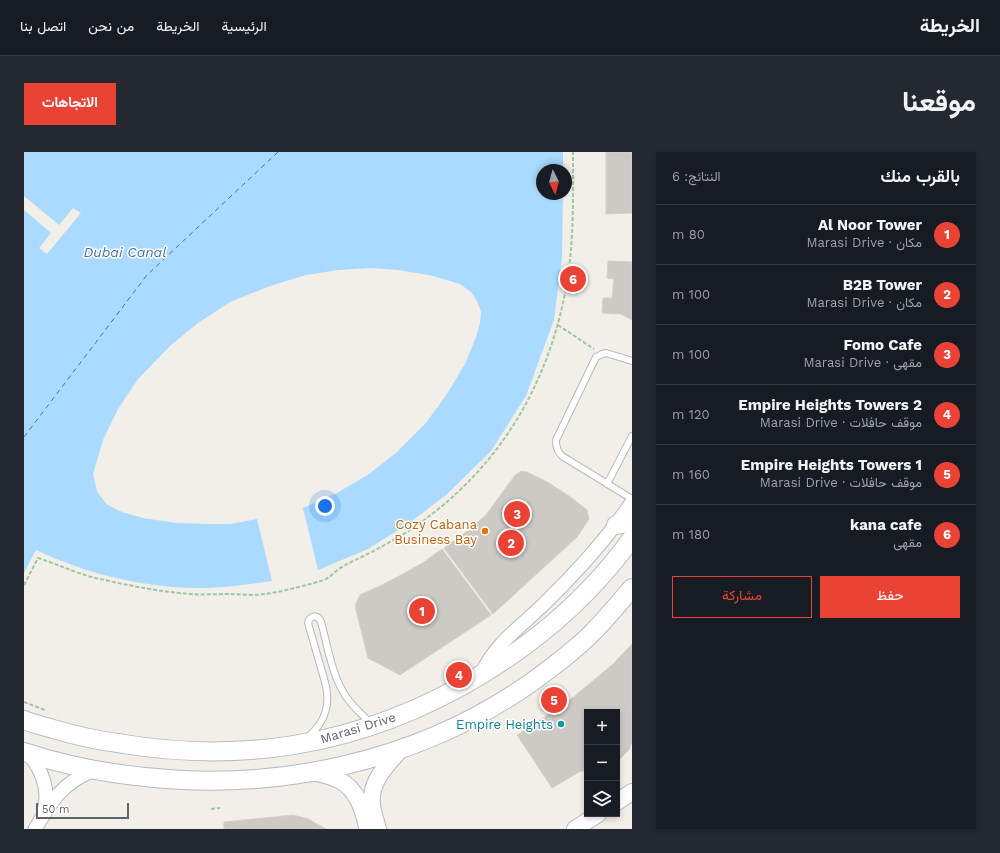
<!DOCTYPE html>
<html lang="ar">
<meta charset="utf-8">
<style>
:root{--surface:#171b24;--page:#242831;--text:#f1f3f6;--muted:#9ea1a6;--line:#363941;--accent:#ea4335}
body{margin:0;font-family:"Work Sans",Vazirmatn,sans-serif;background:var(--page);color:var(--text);direction:rtl}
.controls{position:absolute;right:12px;bottom:12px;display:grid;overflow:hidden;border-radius:0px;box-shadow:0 2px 6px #0003}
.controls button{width:36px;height:36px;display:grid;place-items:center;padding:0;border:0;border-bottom:1px solid var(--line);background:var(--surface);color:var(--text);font:20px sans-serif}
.compass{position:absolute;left:512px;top:12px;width:36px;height:36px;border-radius:50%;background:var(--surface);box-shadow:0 2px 6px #0003;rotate:174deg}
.scale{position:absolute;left:12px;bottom:10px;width:93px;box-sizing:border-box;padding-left:4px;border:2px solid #5f6368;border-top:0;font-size:11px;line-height:14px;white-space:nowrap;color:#5f6368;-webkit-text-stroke:3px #fff;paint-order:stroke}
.you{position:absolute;left:301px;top:354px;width:14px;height:14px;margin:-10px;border:3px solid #fff;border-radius:50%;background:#1a73e8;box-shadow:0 0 0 6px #1a73e833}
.badge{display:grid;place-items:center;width:26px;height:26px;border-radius:50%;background:var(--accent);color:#fff;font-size:13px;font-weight:700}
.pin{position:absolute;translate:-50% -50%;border:2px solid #fff;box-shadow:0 1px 4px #0006}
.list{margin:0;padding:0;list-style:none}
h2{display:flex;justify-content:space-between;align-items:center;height:52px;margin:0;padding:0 16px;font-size:17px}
h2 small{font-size:13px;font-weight:400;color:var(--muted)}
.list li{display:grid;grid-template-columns:26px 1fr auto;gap:12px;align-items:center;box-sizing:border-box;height:60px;padding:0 16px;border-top:1px solid var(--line)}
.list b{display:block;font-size:15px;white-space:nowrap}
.list p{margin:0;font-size:13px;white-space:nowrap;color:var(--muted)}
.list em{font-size:13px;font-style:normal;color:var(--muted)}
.actions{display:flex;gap:8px;padding:12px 16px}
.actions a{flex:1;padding:9px 0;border:1px solid var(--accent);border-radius:0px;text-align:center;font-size:14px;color:var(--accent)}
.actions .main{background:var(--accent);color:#fff}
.icon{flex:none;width:22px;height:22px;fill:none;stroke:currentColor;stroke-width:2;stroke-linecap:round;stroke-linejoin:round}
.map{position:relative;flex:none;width:608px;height:677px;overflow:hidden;direction:ltr;border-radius:0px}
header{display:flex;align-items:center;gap:24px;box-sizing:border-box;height:56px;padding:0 20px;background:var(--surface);border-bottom:1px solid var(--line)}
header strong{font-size:19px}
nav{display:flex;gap:22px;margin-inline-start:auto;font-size:14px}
.intro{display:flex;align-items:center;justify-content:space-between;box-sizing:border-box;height:96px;padding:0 24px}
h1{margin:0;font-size:28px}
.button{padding:10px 18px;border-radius:0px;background:var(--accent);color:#fff;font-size:14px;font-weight:700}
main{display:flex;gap:24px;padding:0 24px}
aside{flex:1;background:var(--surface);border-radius:0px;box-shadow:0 2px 6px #0003}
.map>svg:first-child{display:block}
</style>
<header>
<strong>الخريطة</strong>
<nav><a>الرئيسية</a><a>الخريطة</a><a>من نحن</a><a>اتصل بنا</a></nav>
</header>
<div class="intro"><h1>موقعنا</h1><a class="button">الاتجاهات</a></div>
<main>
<aside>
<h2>بالقرب منك<small>النتائج: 6</small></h2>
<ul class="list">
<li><span class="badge">1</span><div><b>Al Noor Tower</b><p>مكان · Marasi Drive</p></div><em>80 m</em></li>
<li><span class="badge">2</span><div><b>B2B Tower</b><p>مكان · Marasi Drive</p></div><em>100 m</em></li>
<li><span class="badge">3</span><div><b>Fomo Cafe</b><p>مقهى · Marasi Drive</p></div><em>100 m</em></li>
<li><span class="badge">4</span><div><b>Empire Heights Towers 2</b><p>موقف حافلات · Marasi Drive</p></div><em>120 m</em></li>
<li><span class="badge">5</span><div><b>Empire Heights Towers 1</b><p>موقف حافلات · Marasi Drive</p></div><em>160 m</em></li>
<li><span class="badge">6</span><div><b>kana cafe</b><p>مقهى</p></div><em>180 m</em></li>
</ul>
<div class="actions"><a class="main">حفظ</a><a>مشاركة</a></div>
</aside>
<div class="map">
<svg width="608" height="677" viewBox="0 0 608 677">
<rect width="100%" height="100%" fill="#f1efe8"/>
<path fill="#aadaff" d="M0,0H539V18H518V42H539L538,105L530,168L502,244L467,299L422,343L384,372L344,397L294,418L279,356L313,341L345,322L373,300L401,272L421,245L441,212L452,185L456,171L457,160L453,149L447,140L436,132L419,127L405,123L374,118L347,116L314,118L282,123L246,134L206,150L174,171L147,193L114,227L94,257L79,288L69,322L73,339L82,352L98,360L119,366L152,371L182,372H206L233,367L248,429C227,432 206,435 184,436C141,437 86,428 46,412C34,408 23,403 12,398L0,421Z"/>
<polygon fill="#f1efe8" points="0,44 35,73 49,56 57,61 23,102 15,96 27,81 0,58"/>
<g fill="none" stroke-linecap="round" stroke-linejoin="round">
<polyline stroke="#4174aa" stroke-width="1" stroke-dasharray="5 4" stroke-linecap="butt" points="0,285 123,123 254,0"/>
</g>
<g fill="#cccac5" stroke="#d6d1c6">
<polygon points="582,0 608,0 608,61 582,62"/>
<polygon points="584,109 608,110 608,168 597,162 578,161 579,146 588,146 590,127 583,126"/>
<polygon points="497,319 503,320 525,331 548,346 563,358 565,367 553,385 469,462 420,396 442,380 462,363 491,323"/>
<polygon points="418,397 467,463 376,523 344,506 331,454 336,443 358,433 381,421 400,410"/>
<polygon points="608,492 608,590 605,598 593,610 593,560 563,560 563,619 557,619 528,636 493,583 541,552 588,513"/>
<polygon points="269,663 284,667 302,677 200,677 200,670"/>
</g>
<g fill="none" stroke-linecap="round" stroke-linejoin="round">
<g stroke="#b5b8bc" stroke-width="8">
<g id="service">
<path d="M608,209L582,201L578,202L572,205L532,288C532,295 533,299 538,304L608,347"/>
<polyline points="583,332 608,284"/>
<path d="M285,584C302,569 307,552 301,530L284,471C286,463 294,462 297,470C304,495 308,525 323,546C329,555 339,563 346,571"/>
</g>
</g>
<g stroke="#b5b8bc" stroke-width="15">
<g id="minor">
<path d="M457,522C473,489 497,475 522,450C555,418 582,388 608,350"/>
<path d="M4,601C18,618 26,638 20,659"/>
<path d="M11,677C29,647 37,632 70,618"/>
</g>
</g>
<g stroke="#b5b8bc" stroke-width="18">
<g id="tertiary">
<path d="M288,620C297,622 307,624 315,628C333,637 339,657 343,675"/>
<polyline points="593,650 608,640"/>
<path d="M354,677C352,669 349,661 348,653C345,630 363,613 377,597"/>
<polyline points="551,677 574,662"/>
</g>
</g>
<g stroke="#b6babf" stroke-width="20">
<g id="secondary">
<polyline points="592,373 608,370"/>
<path d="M0,568C9,572 20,574 29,577C53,584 76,589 100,592C155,601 214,602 270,593C400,572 531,493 608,386"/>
<path d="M0,600C39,613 81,621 121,625C255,640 394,609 505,532C527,516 549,500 568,481C582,467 595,451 608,436"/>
</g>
</g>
<g stroke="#9cc7a9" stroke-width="2" stroke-dasharray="4 2" stroke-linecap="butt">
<polyline points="534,173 570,197"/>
<path d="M0,433L14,406C30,411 45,418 61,423C69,426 77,427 85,429C112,435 139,440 167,442C179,443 192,442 204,442C216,442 229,444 241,442C256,440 271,436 286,432C291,430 297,430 302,427C308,424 312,418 318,415C330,408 343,403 355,396C372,387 389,377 404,365C483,306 529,221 544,124C550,83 549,41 549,0"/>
<polyline points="0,550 21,558"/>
<polyline points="187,657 196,656"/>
</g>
<use href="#service" stroke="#fff" stroke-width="6"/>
<use href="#minor" stroke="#fff" stroke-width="13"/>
<use href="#tertiary" stroke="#fff" stroke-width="16"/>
<use href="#secondary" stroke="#fff" stroke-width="18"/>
</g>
<circle fill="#e8710a" stroke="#fff" stroke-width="1.5" cx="461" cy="379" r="4"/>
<circle fill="#0f9aa8" stroke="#fff" stroke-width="1.5" cx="537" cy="572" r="4"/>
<g text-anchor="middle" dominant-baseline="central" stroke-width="3" stroke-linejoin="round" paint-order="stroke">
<g font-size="13" fill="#c56008" stroke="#fff" text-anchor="end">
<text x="453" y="372">Cozy Cabana<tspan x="453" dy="15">Business Bay</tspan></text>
</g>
<g font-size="13" fill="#0d838f" stroke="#fff" text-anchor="end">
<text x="529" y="572">Empire Heights</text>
</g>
<g font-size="13" fill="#5f6368" stroke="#fff">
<text transform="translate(334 576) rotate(-17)">Marasi Drive</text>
</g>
<g font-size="14" font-style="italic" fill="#4174aa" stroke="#fff">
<text x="101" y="100">Dubai Canal</text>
</g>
</g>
</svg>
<div class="controls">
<button>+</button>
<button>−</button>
<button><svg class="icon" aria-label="layers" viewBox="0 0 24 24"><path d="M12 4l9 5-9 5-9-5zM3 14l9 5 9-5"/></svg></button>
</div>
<svg class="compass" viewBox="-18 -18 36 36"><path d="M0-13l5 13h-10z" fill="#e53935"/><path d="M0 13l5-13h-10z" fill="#9ea1a6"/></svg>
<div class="scale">50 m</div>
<div class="you"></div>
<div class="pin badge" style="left:398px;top:459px">1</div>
<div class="pin badge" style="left:487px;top:391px">2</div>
<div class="pin badge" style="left:493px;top:362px">3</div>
<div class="pin badge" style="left:435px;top:523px">4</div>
<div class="pin badge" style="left:530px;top:548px">5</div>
<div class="pin badge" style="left:549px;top:127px">6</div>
</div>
</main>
